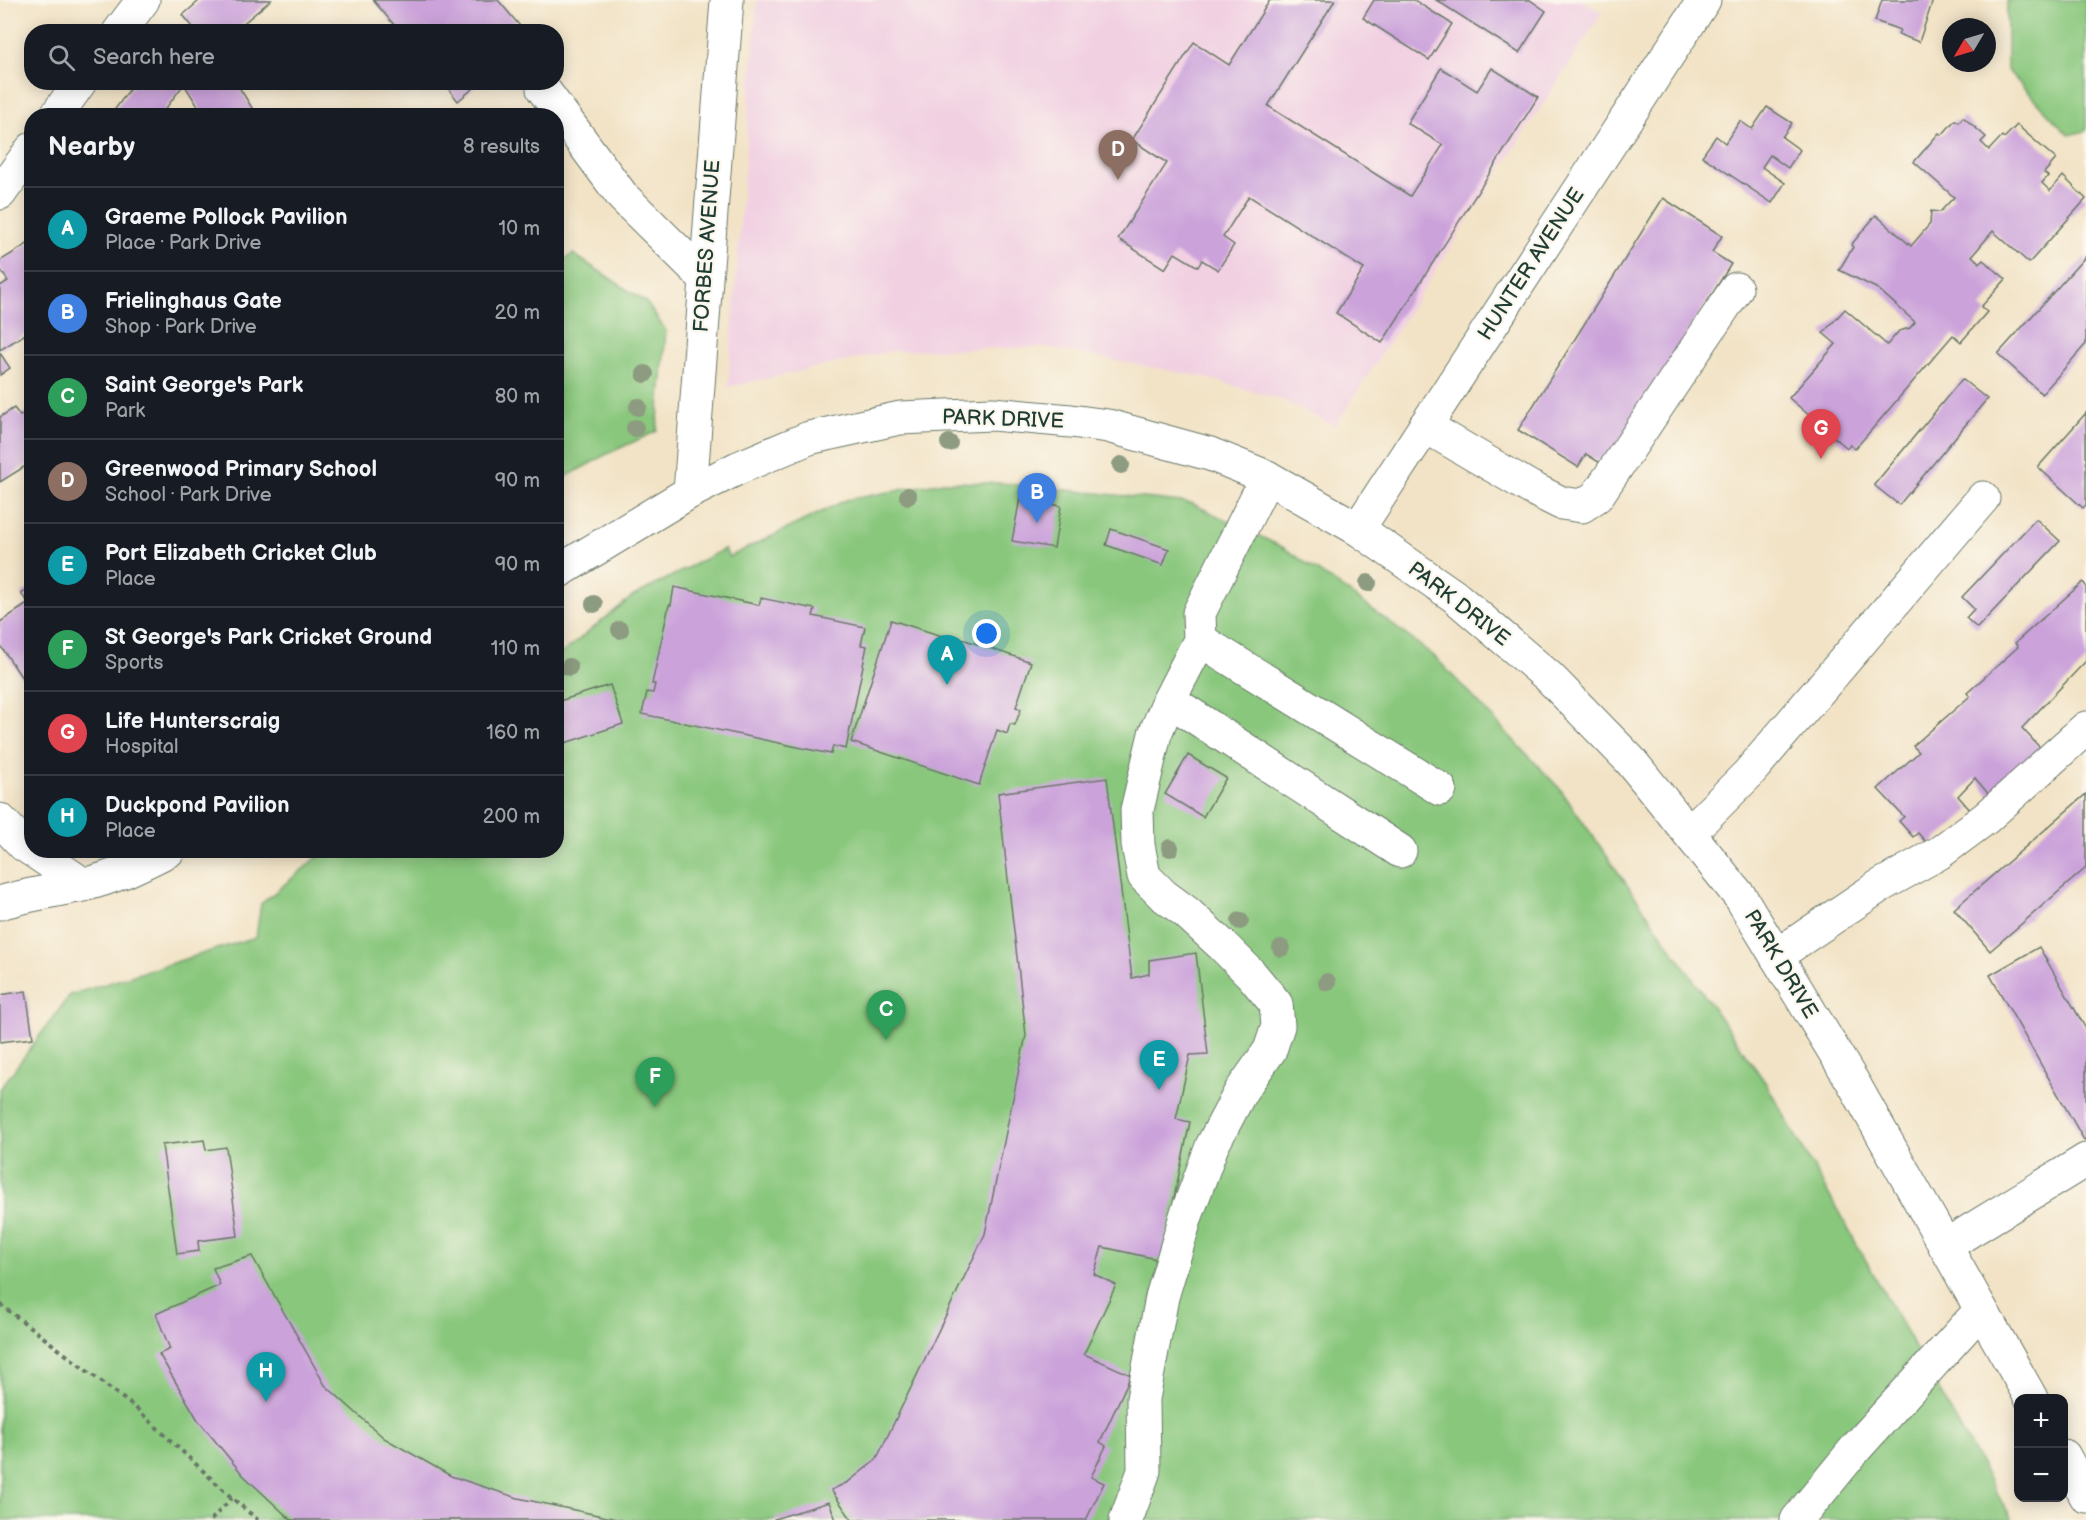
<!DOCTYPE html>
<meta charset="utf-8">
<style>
:root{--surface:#171b24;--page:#242831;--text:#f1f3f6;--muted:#9ea1a6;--line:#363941;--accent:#1f6fb2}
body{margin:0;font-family:"Balsamiq Sans",sans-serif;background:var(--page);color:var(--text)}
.controls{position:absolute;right:18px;bottom:18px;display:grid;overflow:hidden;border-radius:12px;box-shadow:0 3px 15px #0003}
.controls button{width:54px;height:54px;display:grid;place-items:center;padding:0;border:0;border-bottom:2px solid var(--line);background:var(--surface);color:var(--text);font:30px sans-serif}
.compass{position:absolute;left:1942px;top:18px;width:54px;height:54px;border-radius:50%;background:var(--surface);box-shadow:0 3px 15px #0003;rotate:232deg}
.you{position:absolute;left:987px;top:634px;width:21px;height:21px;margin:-15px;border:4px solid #fff;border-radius:50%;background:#1a73e8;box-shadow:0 0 0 9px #1a73e833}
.badge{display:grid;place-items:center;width:39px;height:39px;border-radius:50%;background:var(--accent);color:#fff;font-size:20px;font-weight:700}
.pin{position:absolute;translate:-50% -50px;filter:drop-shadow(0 2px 3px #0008)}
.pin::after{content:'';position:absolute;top:32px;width:21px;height:18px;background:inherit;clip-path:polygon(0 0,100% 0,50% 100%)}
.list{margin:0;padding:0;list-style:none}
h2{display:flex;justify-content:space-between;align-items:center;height:78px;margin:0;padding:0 24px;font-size:26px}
h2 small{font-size:20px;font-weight:400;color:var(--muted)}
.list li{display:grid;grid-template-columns:39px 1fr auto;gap:18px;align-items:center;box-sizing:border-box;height:84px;padding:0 24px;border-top:2px solid var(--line)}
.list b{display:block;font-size:22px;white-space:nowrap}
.list p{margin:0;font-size:20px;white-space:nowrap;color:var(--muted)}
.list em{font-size:20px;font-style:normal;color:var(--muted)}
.icon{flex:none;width:33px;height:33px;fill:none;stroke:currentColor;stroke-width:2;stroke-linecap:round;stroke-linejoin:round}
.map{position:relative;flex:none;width:2086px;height:1520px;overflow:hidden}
.search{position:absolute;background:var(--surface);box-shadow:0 3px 15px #0003;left:24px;top:24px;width:540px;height:66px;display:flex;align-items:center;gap:15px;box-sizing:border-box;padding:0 21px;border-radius:24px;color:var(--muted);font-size:22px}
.panel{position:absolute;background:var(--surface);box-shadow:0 3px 15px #0003;left:24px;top:108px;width:540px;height:750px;border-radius:24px}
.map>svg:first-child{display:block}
</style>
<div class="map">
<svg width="2086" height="1520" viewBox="0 0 2086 1520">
<rect width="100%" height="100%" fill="#fbf7ec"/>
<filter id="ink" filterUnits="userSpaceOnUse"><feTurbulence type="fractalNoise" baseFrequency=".0167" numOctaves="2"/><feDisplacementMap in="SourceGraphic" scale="12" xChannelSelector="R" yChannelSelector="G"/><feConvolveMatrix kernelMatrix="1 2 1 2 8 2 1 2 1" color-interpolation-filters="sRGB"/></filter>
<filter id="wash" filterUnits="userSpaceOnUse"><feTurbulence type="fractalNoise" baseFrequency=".008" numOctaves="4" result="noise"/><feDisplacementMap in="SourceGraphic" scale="24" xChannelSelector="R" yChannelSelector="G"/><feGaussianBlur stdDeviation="1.35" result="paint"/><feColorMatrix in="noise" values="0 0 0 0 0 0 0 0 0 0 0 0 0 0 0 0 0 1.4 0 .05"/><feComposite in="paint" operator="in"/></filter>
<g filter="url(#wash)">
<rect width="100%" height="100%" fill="#f2e3c6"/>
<polygon fill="#f1d0e2" points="757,0 1582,0 1602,13 1335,426 1282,400 1204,377 1044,347 892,351 728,387"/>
<g fill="#89c77d" stroke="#548258" stroke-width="1.5">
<polygon points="2007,0 2086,0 2086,131 2068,135 2007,70"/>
<polygon points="573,254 646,302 666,331 657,431 605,455 557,482 557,265"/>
<polygon points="943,482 1001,483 1191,503 1284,548 1361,601 1434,656 1560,789 1767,1085 2012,1520 0,1520 0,1089 70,995 256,937 261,904 325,851 556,850 557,657 632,597 724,549 729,557 846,500"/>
</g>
<g id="blocks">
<g fill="#cba2da">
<polygon points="200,0 271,0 233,32 197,32 183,15"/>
<polygon points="373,0 498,0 525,32 400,32"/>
<polygon points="1270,0 1335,0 1268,106 1410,196 1443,145 1407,123 1441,68 1477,91 1492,68 1538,97 1382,343 1336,313 1364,269 1249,196 1223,237 1234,245 1218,270 1202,260 1198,267 1175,253 1165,269 1118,239 1167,163 1132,140 1194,42 1229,65"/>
<polygon points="1374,0 1414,0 1452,24 1429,60 1363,18"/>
<polygon points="1436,0 1530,0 1546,11 1519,53"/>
<polygon points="1882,0 1933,0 1919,42 1898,34 1900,30 1875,21"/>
<polygon points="135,82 236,82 257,116 204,116 184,84 160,116 110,116"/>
<polygon points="443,82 481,82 458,101"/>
<polygon points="1767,107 1792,123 1782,137 1800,150 1788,168 1770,155 1762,167 1785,183 1772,203 1702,156 1716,136 1725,143 1740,121 1752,129"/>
<polygon points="1963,117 1986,137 1981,142 1989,150 2002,136 2004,138 2017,125 2056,159 2044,173 2048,176 2042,183 2050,191 2063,176 2086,199 2029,263 1993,231 1972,256 1980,263 1983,260 2006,279 1981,307 1987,312 1961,342 1953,335 1855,449 1850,445 1847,448 1789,398 1836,344 1823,333 1845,309 1887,345 1899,331 1910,328 1915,322 1878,289 1839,270 1853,247 1851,245 1876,215 1911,246 1930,224 1931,211 1940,212 1954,197 1914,162 1939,133 1942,135 1955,120 1959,122"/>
<polygon points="1663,198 1722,236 1712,252 1731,264 1605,466 1586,454 1578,467 1518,430"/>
<polygon points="32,241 32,330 0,350 0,286 8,281 0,269 0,261"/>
<polygon points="2086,256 2086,344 2042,394 1998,354"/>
<polygon points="0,353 10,368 0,375"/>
<polygon points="1962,379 1987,399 1899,505 1874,485"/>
<polygon points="14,408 20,416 32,409 32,462 0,482 0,417"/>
<polygon points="2086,413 2086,505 2083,508 2038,467"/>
<polygon points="1020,498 1061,506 1054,548 1012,541"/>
<polygon points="2036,519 2060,541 1977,628 1966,618 1974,609 1962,597"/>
<polygon points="1111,529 1169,549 1163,565 1106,545"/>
<polygon points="2083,582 2086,586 2086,661 2022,728 2043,751 1991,797 1975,778 1958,796 1970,810 1929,846 1918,833 1913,837 1899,821 1904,817 1878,789 1919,752 1913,746 1970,696 1967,693 2018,647 2015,643"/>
<polygon points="32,587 32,693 0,645 0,622 29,603 21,594"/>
<polygon points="674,587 759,605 761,598 815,609 813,616 865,627 861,645 867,646 846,749 833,746 831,754 642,714 647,692 653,693 655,684 652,684 669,605 671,605"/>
<polygon points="891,620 955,640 956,637 1031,662 1016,707 1021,709 1015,725 1010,724 1007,734 997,730 979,785 851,742"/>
<polygon points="610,685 623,724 556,746 556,702"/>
<polygon points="1188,755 1226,778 1203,817 1165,794"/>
<polygon points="1107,778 1132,978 1149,974 1149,960 1196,953 1208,1054 1190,1055 1176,1119 1190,1122 1161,1260 1102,1247 1094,1274 1116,1285 1084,1354 1131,1375 1100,1442 1106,1446 1091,1477 1104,1483 1086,1520 852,1520 831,1490 848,1482 876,1460 985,1234 1026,1035 998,793"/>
<polygon points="2086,794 2086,868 1990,951 1954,909"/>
<polygon points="2039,947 2086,1029 2086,1139 2084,1140 1990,975"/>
<polygon points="26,991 33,1038 0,1042 0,995"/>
<polygon points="204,1140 206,1150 226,1147 238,1236 198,1241 199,1251 177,1254 162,1145"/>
<polygon points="252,1256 325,1385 384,1438 451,1476 518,1498 621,1520 291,1520 243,1475 198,1420 159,1354 170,1349 156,1314 220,1285 213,1268"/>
<polygon points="829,1502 836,1520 775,1520 774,1519"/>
</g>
</g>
</g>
<g filter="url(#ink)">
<use href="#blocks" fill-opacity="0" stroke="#697767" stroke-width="1.5"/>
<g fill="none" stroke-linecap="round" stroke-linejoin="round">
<g stroke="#697767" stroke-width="35">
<g id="minor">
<polyline points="119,32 143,0"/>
<polyline points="543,89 623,197 705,278"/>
<polyline points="56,116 80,82"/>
<polyline points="0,193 32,149"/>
<polyline points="1425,426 1531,488 1561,503 1582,506 1597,496 1736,289"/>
<polyline points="690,492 727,0"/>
<polyline points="1358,529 1704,0"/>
<polyline points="556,573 690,492 738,468 809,438 900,418 992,414 1071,421 1108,426 1210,454 1267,477 1358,529 1454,596 1549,677 1630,760 1741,898 1854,1084 2031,1398"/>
<polyline points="1200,640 1440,789"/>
<polyline points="1169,700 1400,851"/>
<polyline points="0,820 24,845 32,850"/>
<polyline points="1689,833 1748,774 1983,498"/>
<polyline points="32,850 84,885"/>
<path d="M0,903C27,894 55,891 82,885C112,879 141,864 169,850"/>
<polyline points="1776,956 1878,887 1939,853 1986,818 2086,728"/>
<polyline points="1945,1246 2086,1160"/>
<polyline points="2064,1456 2086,1496"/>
<polyline points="1126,1520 1144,1471 1143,1399 1162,1297 1186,1216 1212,1146 1241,1091 1270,1050 1278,1026 1276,1004 1251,974 1222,945 1186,912 1163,895 1144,876 1138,845 1137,810 1155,734 1169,700 1200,640 1199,613 1267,477"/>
<polyline points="1797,1520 1856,1448 1981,1310"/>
</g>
</g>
<g stroke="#697767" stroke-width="4" stroke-dasharray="4.5 4.5" stroke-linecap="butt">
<polyline points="0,1304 138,1410 232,1498 258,1520"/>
<polyline points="211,1520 232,1498"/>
</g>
<use href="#minor" stroke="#fff" stroke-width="33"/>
</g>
<g fill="#8d9b80">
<circle cx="645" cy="374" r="9"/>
<circle cx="638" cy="407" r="9"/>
<circle cx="635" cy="428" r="9"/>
<circle cx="949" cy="443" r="9"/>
<circle cx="1121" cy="465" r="9"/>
<circle cx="908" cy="496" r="9"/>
<circle cx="1368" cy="583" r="9"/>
<circle cx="594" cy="604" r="9"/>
<circle cx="620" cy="630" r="9"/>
<circle cx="569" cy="667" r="9"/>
<circle cx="1170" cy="848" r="9"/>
<circle cx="1240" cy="921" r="9"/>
<circle cx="1281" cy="948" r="9"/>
<circle cx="1327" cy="982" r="9"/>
</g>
</g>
<g text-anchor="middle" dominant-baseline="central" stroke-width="4.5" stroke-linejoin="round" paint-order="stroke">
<g font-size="21" fill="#1f3d34" stroke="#fbf7ec">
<text transform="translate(707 246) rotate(-86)">FORBES AVENUE</text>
<text transform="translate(1531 264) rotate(-57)">HUNTER AVENUE</text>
<text transform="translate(1003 419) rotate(2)">PARK DRIVE</text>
<text transform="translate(1459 604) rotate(38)">PARK DRIVE</text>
<text transform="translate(1781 964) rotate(59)">PARK DRIVE</text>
</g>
</g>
</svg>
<div class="controls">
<button>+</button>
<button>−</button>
</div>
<svg class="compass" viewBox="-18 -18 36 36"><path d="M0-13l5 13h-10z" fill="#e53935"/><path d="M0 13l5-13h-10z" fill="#9ea1a6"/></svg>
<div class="you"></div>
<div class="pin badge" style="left:947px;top:685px;background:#0f9aa8">A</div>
<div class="pin badge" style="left:1037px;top:523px;background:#3f7fe0">B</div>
<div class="pin badge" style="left:886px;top:1040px;background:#2e9e5b">C</div>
<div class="pin badge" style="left:1118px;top:180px;background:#8d6e63">D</div>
<div class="pin badge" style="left:1159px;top:1090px;background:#0f9aa8">E</div>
<div class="pin badge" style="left:655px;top:1107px;background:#2e9e5b">F</div>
<div class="pin badge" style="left:1821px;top:459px;background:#e0444e">G</div>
<div class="pin badge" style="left:266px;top:1402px;background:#0f9aa8">H</div>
<div class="search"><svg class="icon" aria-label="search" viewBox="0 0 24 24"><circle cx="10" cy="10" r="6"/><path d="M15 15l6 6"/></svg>Search here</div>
<section class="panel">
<h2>Nearby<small>8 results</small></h2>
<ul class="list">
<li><span class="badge" style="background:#0f9aa8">A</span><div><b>Graeme Pollock Pavilion</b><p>Place · Park Drive</p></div><em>10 m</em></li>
<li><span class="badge" style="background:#3f7fe0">B</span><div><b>Frielinghaus Gate</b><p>Shop · Park Drive</p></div><em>20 m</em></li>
<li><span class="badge" style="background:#2e9e5b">C</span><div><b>Saint George's Park</b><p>Park</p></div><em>80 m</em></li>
<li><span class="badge" style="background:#8d6e63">D</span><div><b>Greenwood Primary School</b><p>School · Park Drive</p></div><em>90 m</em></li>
<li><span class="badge" style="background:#0f9aa8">E</span><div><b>Port Elizabeth Cricket Club</b><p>Place</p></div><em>90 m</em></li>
<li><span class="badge" style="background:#2e9e5b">F</span><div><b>St George's Park Cricket Ground</b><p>Sports</p></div><em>110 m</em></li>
<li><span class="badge" style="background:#e0444e">G</span><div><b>Life Hunterscraig</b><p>Hospital</p></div><em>160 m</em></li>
<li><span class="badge" style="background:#0f9aa8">H</span><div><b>Duckpond Pavilion</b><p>Place</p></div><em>200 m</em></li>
</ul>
</section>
</div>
